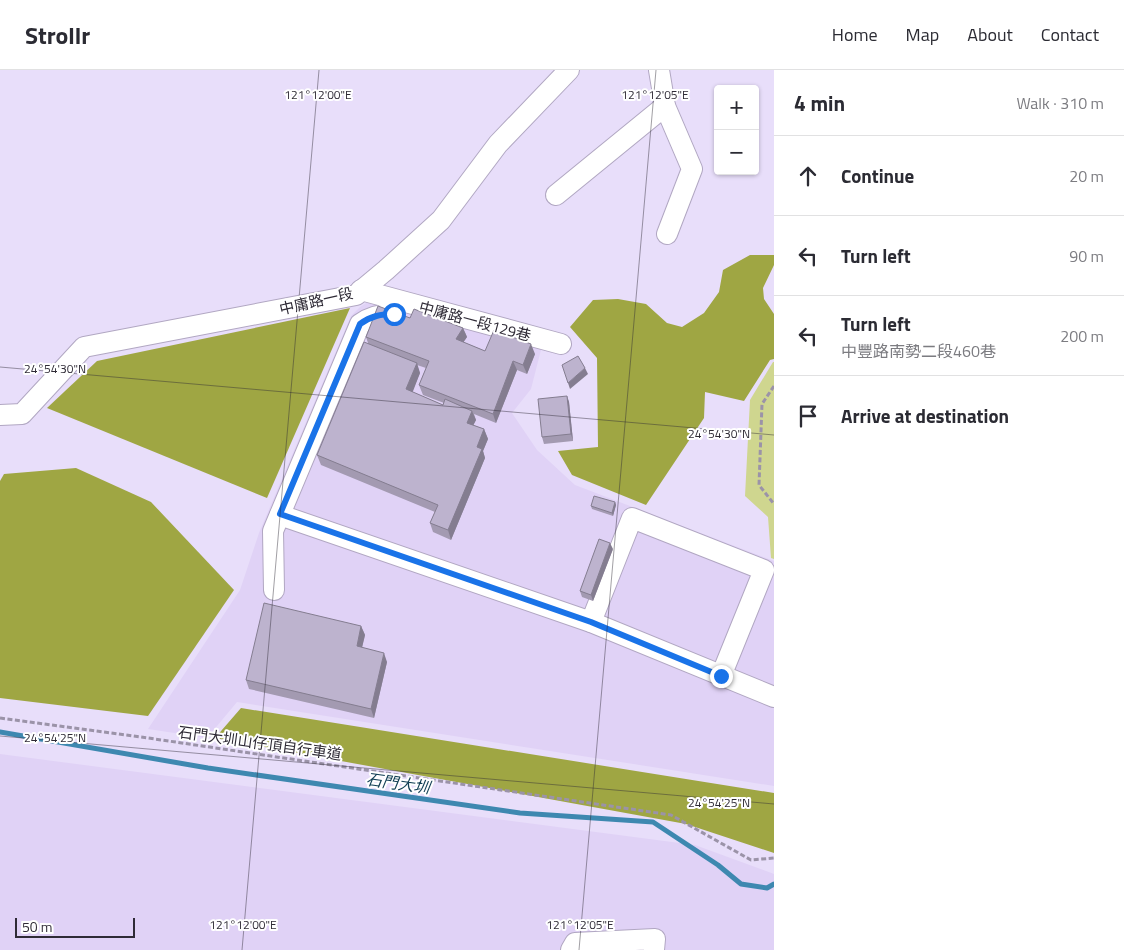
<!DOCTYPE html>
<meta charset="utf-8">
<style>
:root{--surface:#fff;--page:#f2f2f3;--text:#2b2b33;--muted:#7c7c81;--line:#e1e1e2}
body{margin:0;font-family:"Titillium Web","Noto Sans TC",sans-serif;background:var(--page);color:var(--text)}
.controls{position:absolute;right:15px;top:15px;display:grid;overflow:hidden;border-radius:5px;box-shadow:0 1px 4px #0004}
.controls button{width:45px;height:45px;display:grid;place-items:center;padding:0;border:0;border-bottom:1px solid var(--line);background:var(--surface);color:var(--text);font:25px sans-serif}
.scale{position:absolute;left:15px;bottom:12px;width:120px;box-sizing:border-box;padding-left:5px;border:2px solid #2f2b36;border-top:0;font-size:14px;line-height:18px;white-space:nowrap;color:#2f2b36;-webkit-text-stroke:4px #fff;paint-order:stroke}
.stop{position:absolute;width:15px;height:15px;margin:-11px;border:4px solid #1a73e8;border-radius:50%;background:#fff}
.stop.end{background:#1a73e8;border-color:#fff;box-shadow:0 1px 5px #0008}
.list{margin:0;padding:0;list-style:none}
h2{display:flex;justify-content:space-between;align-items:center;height:65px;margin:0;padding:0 20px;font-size:21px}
h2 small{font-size:16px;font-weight:400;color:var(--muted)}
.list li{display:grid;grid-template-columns:32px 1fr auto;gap:15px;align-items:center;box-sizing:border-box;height:80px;padding:0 20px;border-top:1px solid var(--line)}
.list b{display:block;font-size:19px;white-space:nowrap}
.list p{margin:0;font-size:16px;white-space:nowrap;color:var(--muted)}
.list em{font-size:16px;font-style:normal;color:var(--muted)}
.icon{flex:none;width:28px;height:28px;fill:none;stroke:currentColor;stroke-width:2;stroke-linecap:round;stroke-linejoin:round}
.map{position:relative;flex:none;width:774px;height:880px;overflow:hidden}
header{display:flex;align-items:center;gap:30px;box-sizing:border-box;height:70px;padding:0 25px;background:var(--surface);border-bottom:1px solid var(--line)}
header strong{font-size:24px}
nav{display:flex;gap:28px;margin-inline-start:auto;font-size:18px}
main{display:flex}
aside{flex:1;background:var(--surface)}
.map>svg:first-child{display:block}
</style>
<header>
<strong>Strollr</strong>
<nav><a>Home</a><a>Map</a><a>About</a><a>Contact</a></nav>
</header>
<main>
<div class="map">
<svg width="774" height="880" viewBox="0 0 774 880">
<rect width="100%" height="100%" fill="#e8defa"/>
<g fill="#e0d2f6">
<polygon points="369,231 542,276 531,319 512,343 537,380 575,415 774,491 774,716 237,632 207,668 148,659 240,520 259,463 351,246 360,237"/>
<polygon points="0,684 695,775 774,804 774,880 0,880"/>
</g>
<polygon fill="#cfd68f" points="773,292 774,292 774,489 771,488 768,447 745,426 750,330"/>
<g fill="#9fa643">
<polygon points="750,185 774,185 774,195 763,218 764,229 774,244 774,289 770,290 744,331 705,322 704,348 646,435 572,405 558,381 598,377 597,288 570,257 593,230 618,229 646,234 667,253 682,257 704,243 719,222 723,200"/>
<polygon points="350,238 267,428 47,338 97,291"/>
<polygon points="76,398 151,432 234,520 148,646 0,628 0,411 4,404"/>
<polygon points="241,638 774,723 774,783 686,754 215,668"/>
</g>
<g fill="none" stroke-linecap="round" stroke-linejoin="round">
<polyline stroke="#3e88b0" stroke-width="5" points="0,662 208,698 520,743 653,752 718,795 741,814 767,818 774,814"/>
<g stroke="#b1a7c2" stroke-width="22">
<g id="minor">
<polyline points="659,0 665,36 692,99 667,164"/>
<polyline points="556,125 665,36"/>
<polyline points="361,220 561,274"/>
<polyline points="0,345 22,344 84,277 356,225 386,200 441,150 498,74 569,0"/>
<polyline points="280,445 591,552 774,627"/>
<path d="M274,520L273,461L360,254C371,246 381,244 394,244"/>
<polyline points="591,552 632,448 764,500 721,606"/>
<polyline points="571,880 575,873 655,869 654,880"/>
</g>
</g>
<g stroke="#9b93a8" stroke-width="3" stroke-dasharray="5 2.5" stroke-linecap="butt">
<polyline points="774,316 762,334 759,415 774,434"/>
<polyline points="0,648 148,668 671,745 751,790 774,788"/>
</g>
<use href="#minor" stroke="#fff" stroke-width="20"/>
</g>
<g fill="#a39ab1" fill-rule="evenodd">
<path d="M463,258L467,267L463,272L485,281L535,284L527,304L517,300L496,353L474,344L476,350L473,355L484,359L488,369L483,381L485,388L451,470L433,462L430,453L435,442L321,395L317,385L368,273L366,267ZM417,295L426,298L419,315L423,325L444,333L443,335L412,322L420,303Z"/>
<polygon points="567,326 569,332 573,371 544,374 542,367"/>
<polygon points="615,432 616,435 613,446 592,439 591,436"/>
<polygon points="613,479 593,531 582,527 580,521"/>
<polygon points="361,556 365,565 362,577 387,592 374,648 249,619 246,610"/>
</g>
<g fill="#847d90">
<polygon points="463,258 467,267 459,279 456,269"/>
<polygon points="531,274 535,284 527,304 523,295"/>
<polygon points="513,291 517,300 496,353 493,344"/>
<polygon points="417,293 420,303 410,329 406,319"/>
<polygon points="585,298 588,304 570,319 568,313"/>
<polygon points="567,326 569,332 573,371 571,364"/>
<polygon points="472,341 476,350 470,362 467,353"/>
<polygon points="484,359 488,369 483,381 485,388 451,470 448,460 477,377"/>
<polygon points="615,432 616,435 613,446 612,443"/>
<polygon points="610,473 613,479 593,531 591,525"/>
<polygon points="361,556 365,565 360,586 357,576"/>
<polygon points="384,583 387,592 374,648 371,639"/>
</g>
<g fill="#bdb3ce" stroke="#847d90">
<polygon points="378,236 410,248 414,239 463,258 456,269 485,281 494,260 531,274 523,295 513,291 493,344 419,315 429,291 366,267"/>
<polygon points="364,272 417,293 406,319 443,335 445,329 472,341 467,353 484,359 477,377 482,379 448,460 430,453 438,435 317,385"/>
<polygon points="578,286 585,298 568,313 562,295"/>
<polygon points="567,326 571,364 542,367 538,329"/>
<polygon points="594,426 615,432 612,443 591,436"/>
<polygon points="599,469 610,473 591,525 580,521"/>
<polygon points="264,533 361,556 357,576 384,583 371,639 246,610"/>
</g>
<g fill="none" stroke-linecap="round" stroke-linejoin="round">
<path stroke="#1a73e8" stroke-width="6" d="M394,244C381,244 371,246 360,254L280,444L591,552L721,606"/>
</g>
<path fill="none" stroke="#2f2b36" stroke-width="1" stroke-opacity="0.45" d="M0,297L774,365M0,666L774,734M242,880L319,0M579,880L656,0"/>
<g text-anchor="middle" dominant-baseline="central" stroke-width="4" stroke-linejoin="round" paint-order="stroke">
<g font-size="15" fill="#2f2b36" stroke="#fff">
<text transform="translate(316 231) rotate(-13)">中庸路一段</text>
<text transform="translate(475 251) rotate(15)">中庸路一段129巷</text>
<text transform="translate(260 673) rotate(8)">石門大圳山仔頂自行車道</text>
</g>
<g font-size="16" font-style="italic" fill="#123f55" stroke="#fff">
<text transform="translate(398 713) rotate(8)">石門大圳</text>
</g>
</g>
<g font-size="12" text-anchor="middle" fill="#2f2b36" stroke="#fff" stroke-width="4" stroke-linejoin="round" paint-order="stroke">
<text x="318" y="29">121°12'00"E</text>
<text x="655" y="29">121°12'05"E</text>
<text x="55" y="303">24°54'30"N</text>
<text x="719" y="368">24°54'30"N</text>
<text x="55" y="672">24°54'25"N</text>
<text x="719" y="737">24°54'25"N</text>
<text x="243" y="859">121°12'00"E</text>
<text x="580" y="859">121°12'05"E</text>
</g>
</svg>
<div class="controls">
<button>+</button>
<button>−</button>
</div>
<div class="scale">50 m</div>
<div class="stop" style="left:394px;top:244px"></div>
<div class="stop end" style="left:721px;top:606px"></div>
</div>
<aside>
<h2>4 min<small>Walk · 310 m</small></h2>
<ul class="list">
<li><svg class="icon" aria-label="ahead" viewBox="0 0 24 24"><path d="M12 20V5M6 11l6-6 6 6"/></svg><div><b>Continue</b></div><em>20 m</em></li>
<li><svg class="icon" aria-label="left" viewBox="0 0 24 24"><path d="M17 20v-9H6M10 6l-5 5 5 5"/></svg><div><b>Turn left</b></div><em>90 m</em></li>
<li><svg class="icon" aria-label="left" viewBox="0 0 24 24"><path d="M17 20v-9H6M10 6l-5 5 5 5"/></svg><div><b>Turn left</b><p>中豐路南勢二段460巷</p></div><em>200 m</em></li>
<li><svg class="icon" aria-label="arrive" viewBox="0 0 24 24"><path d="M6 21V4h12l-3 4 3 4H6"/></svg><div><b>Arrive at destination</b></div></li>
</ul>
</aside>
</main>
